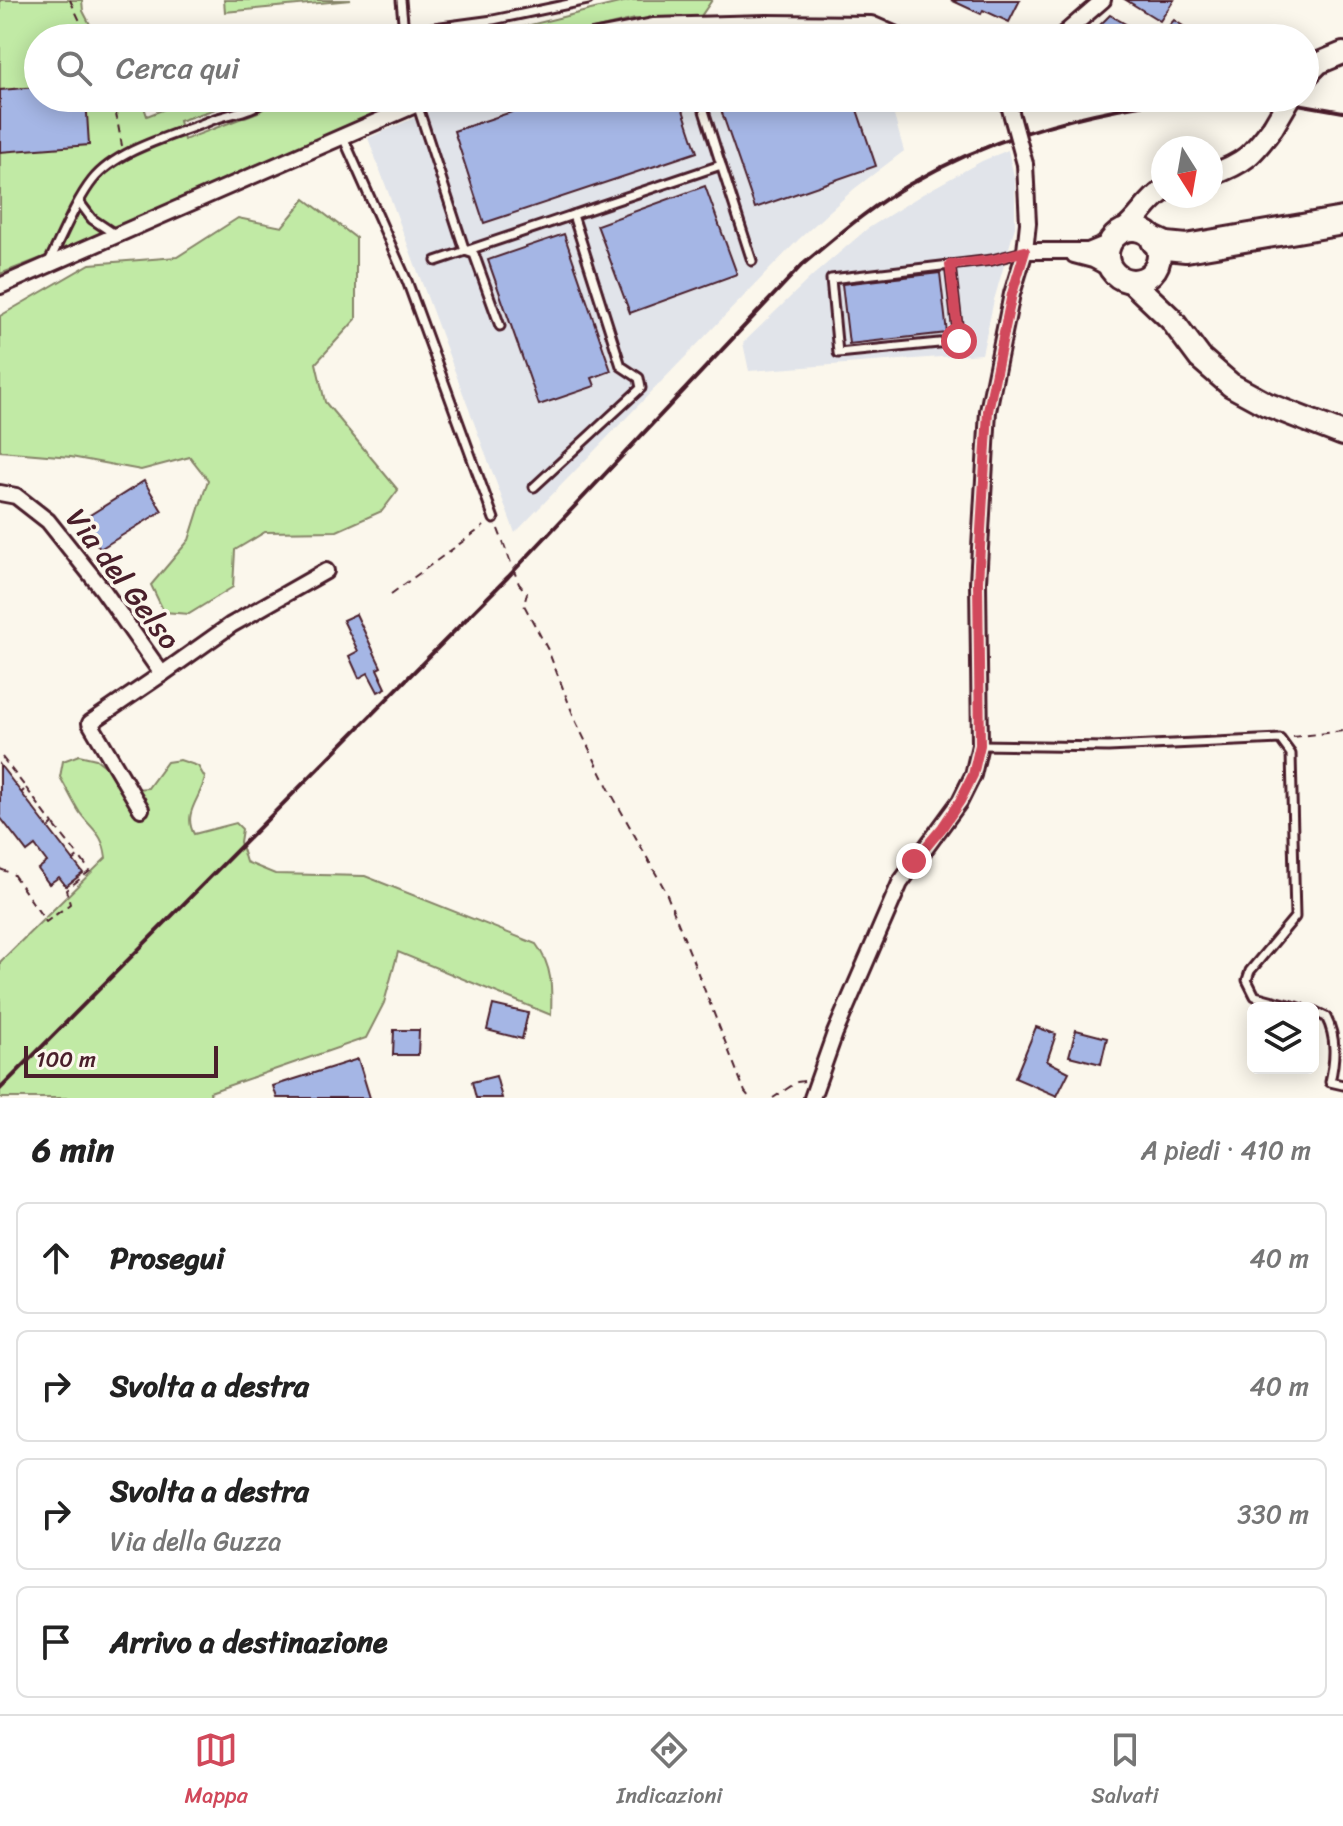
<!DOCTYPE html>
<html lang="it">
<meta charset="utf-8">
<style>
:root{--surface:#fff;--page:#f2f2f2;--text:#222;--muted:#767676;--line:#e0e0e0;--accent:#d1495b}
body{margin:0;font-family:Sriracha,sans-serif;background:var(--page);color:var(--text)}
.controls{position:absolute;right:24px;bottom:24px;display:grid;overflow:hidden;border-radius:12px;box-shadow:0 4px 20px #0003}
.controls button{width:72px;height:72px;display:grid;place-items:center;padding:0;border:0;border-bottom:2px solid var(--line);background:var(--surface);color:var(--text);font:40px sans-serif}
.compass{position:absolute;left:1151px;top:136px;width:72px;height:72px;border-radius:50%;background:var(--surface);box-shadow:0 4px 20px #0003;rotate:169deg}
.scale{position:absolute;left:24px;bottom:20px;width:194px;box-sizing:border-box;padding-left:8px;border:4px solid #4a1f2b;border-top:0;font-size:22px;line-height:28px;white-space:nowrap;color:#4a1f2b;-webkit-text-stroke:6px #fbf7ec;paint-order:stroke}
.stop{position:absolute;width:24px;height:24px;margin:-18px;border:6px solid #d1495b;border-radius:50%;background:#fff}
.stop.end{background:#d1495b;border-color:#fff;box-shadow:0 2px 8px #0008}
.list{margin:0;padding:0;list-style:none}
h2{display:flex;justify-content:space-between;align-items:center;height:104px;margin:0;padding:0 32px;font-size:34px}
h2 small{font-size:26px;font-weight:400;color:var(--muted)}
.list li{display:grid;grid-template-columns:52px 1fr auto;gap:24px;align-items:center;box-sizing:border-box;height:112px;margin:0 16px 16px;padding:0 16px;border:2px solid var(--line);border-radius:12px}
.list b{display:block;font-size:30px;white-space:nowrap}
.list p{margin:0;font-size:26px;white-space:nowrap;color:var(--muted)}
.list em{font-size:26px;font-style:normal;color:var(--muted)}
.icon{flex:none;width:44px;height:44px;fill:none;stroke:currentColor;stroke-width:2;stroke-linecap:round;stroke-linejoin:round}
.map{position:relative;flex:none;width:1343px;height:1098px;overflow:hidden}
.search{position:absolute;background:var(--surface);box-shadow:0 4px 20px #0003;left:24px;right:24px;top:24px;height:88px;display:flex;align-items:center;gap:20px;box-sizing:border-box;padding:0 28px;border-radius:44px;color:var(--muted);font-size:30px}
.sheet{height:616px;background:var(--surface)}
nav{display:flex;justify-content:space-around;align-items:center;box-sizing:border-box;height:112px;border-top:2px solid var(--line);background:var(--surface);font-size:22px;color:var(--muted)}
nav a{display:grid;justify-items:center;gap:4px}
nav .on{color:var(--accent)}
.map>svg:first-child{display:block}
</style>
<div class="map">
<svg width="1343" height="1098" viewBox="0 0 1343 1098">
<rect width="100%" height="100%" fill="#fbf7ec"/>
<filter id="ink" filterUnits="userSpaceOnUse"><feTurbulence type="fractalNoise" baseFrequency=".0125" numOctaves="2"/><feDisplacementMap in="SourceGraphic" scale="16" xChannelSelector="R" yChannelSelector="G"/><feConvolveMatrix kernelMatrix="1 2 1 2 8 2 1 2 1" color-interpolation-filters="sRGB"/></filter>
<g filter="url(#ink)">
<g fill="#e1e4ea">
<polygon points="656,35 871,36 872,38 644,38"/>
<polygon points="460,98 889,98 904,151 854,189 799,239 515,533 368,138"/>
<polygon points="1008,150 1015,181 1015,227 994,300 982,354 749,371 743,343 811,277 867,229 926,192 982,161"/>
</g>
<g fill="#c1eaa5" stroke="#868468" stroke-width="2">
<polygon points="0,0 82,0 83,11 97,38 38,38 38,98 141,98 147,116 193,98 249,98 179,121 184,140 258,112 280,98 417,98 126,225 0,274"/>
<polygon points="224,0 351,0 225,12"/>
<polygon points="631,0 712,0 699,19 635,19 555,38 478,38"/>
<polygon points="305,199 356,238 356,319 316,363 325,402 398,490 382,511 337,531 265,532 235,550 233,587 189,614 164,612 151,585 189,540 208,480 190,457 141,470 71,457 0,451 0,316 90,264 177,257 238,218 282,227"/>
<path d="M79,755L96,759L135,789L148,788L167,762L180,760L198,766L205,778C201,798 182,813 194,834L236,823L242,829L240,842L246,862L275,874L365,876L536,944C553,967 552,989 551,1015L398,952L384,1003L366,1038L210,1092L211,1098H0V962L106,858C103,833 93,831 80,813C73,802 67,789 60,777L63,761Z"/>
</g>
<g fill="#a5b6e5" stroke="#4a1f2b" stroke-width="2">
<polygon points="951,0 1020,0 1009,22 983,10 981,14"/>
<polygon points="1126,0 1174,0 1160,21"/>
<polygon points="1110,15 1127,25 1124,31 1135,38 1104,38 1093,32"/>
<polygon points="1174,20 1183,26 1175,38 1158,38"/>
<polygon points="38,87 38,98 86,98 89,145 0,152 0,90"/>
<polygon points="554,98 679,98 697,152 484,223 454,131"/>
<polygon points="747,98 853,98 876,166 755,208 720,107"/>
<polygon points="705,186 737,274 630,313 597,225"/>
<polygon points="564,234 611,371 592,378 595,386 539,405 488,260"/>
<polygon points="940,273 947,333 849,344 842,284"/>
<polygon points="144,481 162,511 100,549 82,520"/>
<polygon points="356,614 381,667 377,669 386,688 378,692 368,673 359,678 349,656 358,651 343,620"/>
<polygon points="0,765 83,873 66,886 59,877 49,884 38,869 47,862 35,846 27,852 0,817"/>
<polygon points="493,1005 528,1013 522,1039 487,1030"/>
<polygon points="1036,1027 1056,1034 1047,1061 1069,1072 1057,1096 1015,1078"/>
<polygon points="394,1030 419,1030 418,1055 393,1055"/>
<polygon points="1076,1030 1107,1038 1101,1064 1069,1056"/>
<polygon points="358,1059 370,1098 277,1098 273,1086"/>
<polygon points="496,1076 502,1098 476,1098 472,1082"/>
</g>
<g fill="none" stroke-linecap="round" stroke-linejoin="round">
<g stroke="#4a1f2b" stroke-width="13">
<g id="lane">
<polyline points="401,0 404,32"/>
<polyline points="387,38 404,32 493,20 588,0"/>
<polyline points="417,104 465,251 474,254 500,326"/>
<polyline points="343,137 407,281 494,519"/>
<polyline points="721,165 752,261"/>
<polyline points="80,203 92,219 116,235"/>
<polyline points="436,261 721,165 700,98"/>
<path d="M49,262C61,238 76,201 92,181C117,149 175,135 212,120C231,113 253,111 269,98"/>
<polyline points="950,265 831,279 838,353 959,341 950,265 992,260 1023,252"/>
<polyline points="534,487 641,388 639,378 621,366 573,215"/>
<polyline points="980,745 1108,747 1280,739 1291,754 1295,917 1250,971 1247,980 1255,996 1300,1008"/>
<path d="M1313,1011L1326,1017C1337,1038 1335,1060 1330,1082L1343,1085"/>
</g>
</g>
<g stroke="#4a1f2b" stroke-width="20">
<g id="street">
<polyline points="592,38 653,26 766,23 871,24 903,38"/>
<polyline points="1059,38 1103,0"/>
<polyline points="1025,251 1088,251 1110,242"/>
<polyline points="1074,255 1093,260 1112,270"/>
<polyline points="0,286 431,98"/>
<polyline points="0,493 16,496 48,521 103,590 162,674 231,625 326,571"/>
<polyline points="141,809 90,723 162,674"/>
<polyline points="812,1098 835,1033 900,883 960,801 973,775 980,745 978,582 988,411 1012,294 1025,251 1028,223 1025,164"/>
</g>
</g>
<g stroke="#4a1f2b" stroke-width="26">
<g id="secondary">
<polyline points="1305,77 1319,63 1343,53"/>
<path d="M1211,175C1245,163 1252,155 1273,127"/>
<path d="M1123,231C1139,219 1147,201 1163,191"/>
</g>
</g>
<g stroke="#4a1f2b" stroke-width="28">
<g id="primary">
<circle cx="1133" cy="255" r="26"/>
<polyline points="1131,281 1171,319 1200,358 1231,385 1266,404 1343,434"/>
</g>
</g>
<g stroke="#4a1f2b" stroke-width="32">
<polyline id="highway" points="1155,241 1166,246 1186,248 1343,221"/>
</g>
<g stroke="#4a1f2b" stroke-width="2" stroke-dasharray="8 6" stroke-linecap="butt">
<polyline points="70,0 88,38"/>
<polyline points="113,98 122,146"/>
<polyline points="498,529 519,584 527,593 524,605 548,650 576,722 611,793 665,890 745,1092 750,1098"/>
<polyline points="391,594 484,526"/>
<polyline points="1293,737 1343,731"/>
<polyline points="2,757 26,788 21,793"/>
<polyline points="26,788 53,824 49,828"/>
<polyline points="54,825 79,856 73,861"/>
<polyline points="0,869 13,874 46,922 70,904 66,890 90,871 79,856"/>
<polyline points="773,1098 797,1082 805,1081"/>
</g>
<use href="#lane" stroke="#fbf7ec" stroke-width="7"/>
<use href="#street" stroke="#fbf7ec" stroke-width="14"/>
<use href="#secondary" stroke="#fbf7ec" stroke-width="20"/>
<use href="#primary" stroke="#fbf7ec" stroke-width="22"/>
<use href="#highway" stroke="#fbf7ec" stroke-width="26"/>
<g stroke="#4a1f2b" stroke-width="4">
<polyline points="1231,98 1292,103 1343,112"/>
<path d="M0,1089L508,577L802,265C836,237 871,206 910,184C997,134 1092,109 1190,98"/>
</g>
<g stroke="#4a1f2b" stroke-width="20" stroke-linecap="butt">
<polyline id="street-bridge" points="1007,98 1025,164"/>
</g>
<g stroke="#4a1f2b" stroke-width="26" stroke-linecap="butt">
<polyline id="secondary-bridge" points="1273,127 1290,98"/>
</g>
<use href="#street-bridge" stroke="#fbf7ec" stroke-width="14"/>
<use href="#secondary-bridge" stroke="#fbf7ec" stroke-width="20"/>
</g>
</g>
<g fill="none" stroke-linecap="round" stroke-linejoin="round" filter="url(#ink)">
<polyline stroke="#d1495b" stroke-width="10" points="914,861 942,828 960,801 973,775 980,745 978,582 988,411 1012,294 1025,251 992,260 950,265 959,341"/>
</g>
<g text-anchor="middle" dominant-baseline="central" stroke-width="7" stroke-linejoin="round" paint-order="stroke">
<g font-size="30" fill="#4a1f2b" stroke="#fbf7ec">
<text transform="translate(123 579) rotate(53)">Via del Gelso</text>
</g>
</g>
</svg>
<div class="controls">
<button><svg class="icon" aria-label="layers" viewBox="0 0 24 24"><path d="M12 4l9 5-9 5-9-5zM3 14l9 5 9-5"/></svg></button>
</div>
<svg class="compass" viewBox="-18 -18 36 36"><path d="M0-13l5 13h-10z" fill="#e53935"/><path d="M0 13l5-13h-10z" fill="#767676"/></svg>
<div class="scale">100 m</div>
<div class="stop" style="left:959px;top:341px"></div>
<div class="stop end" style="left:914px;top:861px"></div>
<div class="search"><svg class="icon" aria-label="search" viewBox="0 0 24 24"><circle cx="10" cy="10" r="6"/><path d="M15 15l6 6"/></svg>Cerca qui</div>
</div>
<section class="sheet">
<h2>6 min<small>A piedi · 410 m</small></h2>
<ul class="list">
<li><svg class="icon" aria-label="ahead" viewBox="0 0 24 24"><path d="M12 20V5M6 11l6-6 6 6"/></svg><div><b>Prosegui</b></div><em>40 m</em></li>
<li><svg class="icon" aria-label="right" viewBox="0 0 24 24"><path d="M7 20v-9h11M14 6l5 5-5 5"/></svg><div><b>Svolta a destra</b></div><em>40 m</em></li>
<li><svg class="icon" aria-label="right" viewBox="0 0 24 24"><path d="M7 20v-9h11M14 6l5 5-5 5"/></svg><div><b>Svolta a destra</b><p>Via della Guzza</p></div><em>330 m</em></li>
<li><svg class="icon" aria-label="arrive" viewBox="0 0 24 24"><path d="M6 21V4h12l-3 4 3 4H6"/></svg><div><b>Arrivo a destinazione</b></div></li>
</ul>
</section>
<nav>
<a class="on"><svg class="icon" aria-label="map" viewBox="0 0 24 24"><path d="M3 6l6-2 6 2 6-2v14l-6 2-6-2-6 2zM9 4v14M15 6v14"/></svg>Mappa</a>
<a><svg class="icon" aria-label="directions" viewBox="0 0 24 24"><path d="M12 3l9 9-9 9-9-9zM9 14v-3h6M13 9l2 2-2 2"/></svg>Indicazioni</a>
<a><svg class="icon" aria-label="saved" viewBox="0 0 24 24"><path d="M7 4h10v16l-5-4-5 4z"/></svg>Salvati</a>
</nav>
